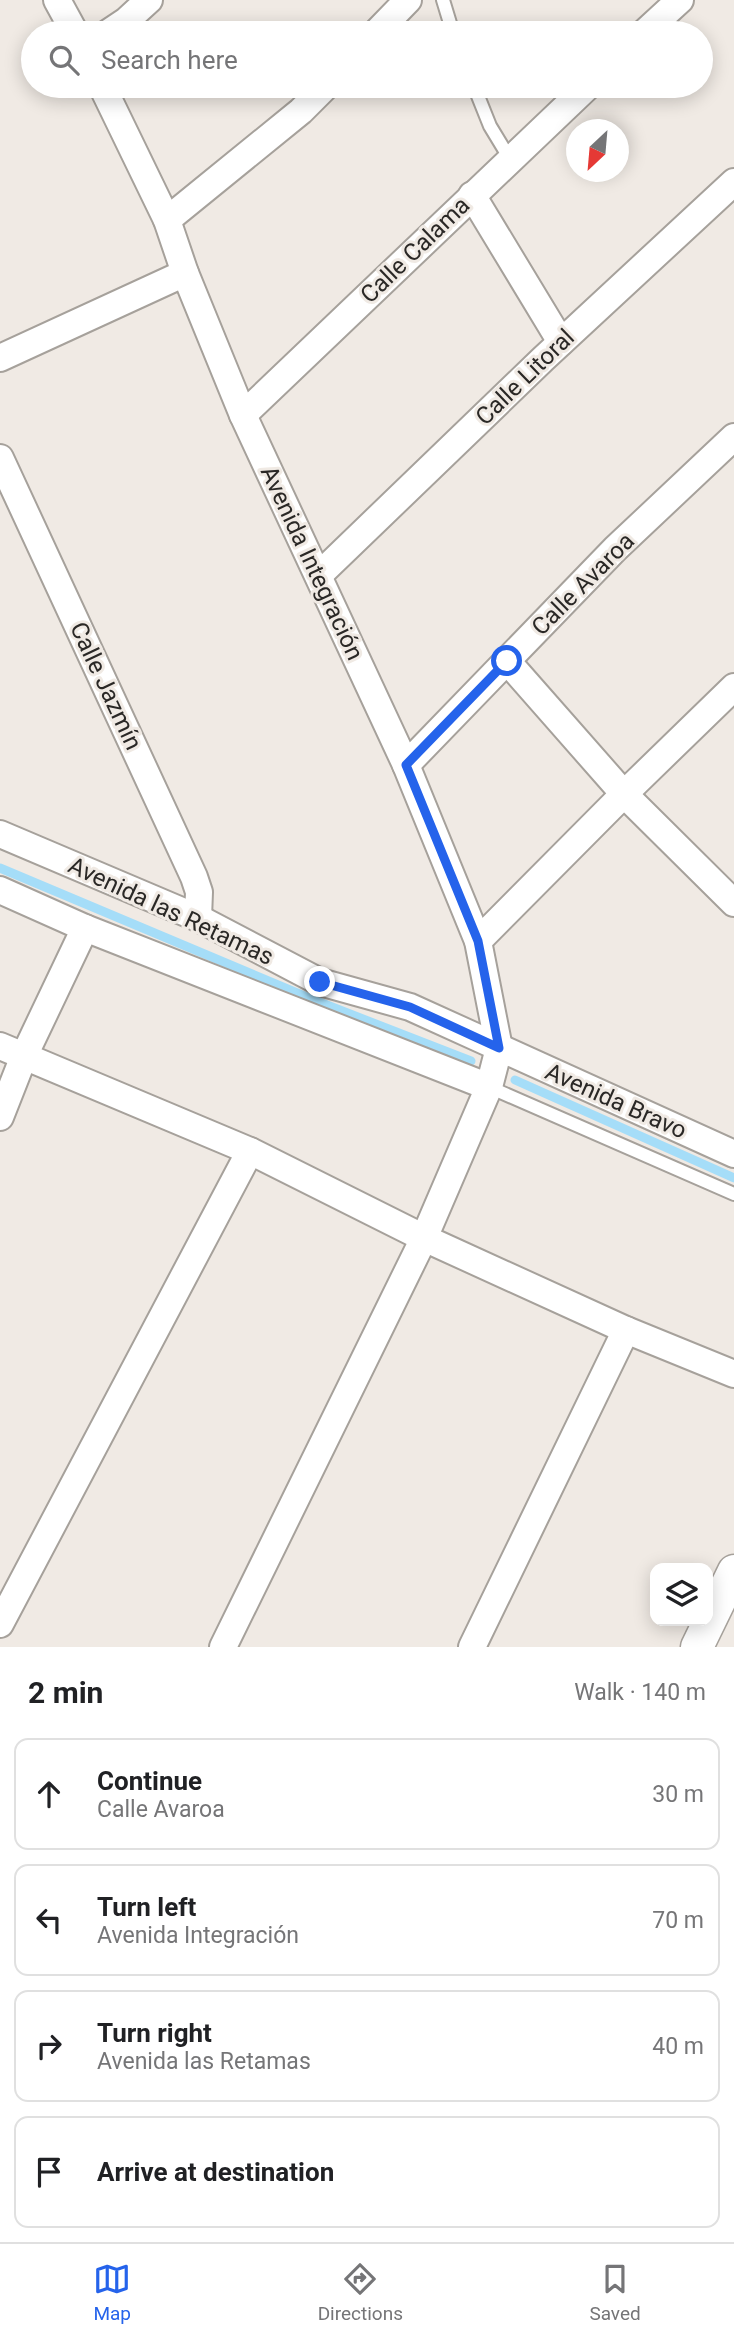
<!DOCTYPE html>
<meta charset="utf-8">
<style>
:root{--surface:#fff;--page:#f2f2f2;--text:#202124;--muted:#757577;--line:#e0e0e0;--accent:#2563eb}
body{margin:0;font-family:Roboto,sans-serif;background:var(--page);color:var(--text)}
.controls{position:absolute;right:21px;bottom:21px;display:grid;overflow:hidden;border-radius:14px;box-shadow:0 4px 18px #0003}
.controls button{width:63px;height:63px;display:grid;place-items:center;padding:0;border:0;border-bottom:2px solid var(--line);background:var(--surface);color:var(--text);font:35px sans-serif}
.compass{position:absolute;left:566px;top:119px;width:63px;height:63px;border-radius:50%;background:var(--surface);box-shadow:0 4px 18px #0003;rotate:206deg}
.stop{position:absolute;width:21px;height:21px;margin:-16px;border:5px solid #2563eb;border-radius:50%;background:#fff}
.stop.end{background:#2563eb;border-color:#fff;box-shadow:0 2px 7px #0008}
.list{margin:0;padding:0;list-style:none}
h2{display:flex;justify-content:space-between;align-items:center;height:91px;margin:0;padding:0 28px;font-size:30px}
h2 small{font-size:23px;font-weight:400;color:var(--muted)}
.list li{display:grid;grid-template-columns:46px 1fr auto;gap:21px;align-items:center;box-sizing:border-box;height:112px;margin:0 14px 14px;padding:0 14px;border:2px solid var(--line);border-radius:14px}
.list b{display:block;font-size:26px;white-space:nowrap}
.list p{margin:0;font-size:23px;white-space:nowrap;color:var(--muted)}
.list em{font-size:23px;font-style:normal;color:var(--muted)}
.icon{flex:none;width:38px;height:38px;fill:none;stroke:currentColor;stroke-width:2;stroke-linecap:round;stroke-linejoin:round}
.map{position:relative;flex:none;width:734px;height:1647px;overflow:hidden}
.search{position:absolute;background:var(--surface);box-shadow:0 4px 18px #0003;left:21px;right:21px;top:21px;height:77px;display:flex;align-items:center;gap:18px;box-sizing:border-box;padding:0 24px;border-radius:38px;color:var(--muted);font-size:26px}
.sheet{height:595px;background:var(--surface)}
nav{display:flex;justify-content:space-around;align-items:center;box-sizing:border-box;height:98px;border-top:2px solid var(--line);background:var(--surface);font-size:19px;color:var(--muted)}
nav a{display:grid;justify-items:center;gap:4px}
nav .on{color:var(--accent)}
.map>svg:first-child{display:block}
</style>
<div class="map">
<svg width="734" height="1647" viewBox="0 0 734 1647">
<rect width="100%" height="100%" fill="#f0eae4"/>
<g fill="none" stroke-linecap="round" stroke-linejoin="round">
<g stroke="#a5ddf8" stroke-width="9">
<polyline points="0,868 309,998 471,1061"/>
<polyline points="515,1080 734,1178"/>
</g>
<g stroke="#a6a19b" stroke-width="16">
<g id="service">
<polyline points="443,0 453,33"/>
<polyline points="474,86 490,126 510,159"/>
<polyline points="489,1087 734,1194"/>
</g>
</g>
<g stroke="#a6a19b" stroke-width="30">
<g id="minor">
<polyline points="57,0 75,33"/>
<polyline points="108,33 126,21 149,0"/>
<polyline points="376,33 408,0"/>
<polyline points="644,33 680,0"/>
<polyline points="102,86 167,220 185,273 243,415 406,765 478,941 499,1048 489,1087 424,1238 223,1647"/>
<polyline points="472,195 561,342"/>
<polyline points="167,220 301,111 326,86"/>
<polyline points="0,358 185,273"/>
<polyline points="243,415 588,86"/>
<polyline points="0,458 194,877 199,892 198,918"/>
<polyline points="319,575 543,359 734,182"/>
<polyline points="507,661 624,794 734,903"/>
<polyline points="406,765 615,549 734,437"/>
<polyline points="0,834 198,918 320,982 410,1007 734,1154"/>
<polyline points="0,890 85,928 489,1087"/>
<polyline points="478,941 624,794 734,687"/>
<polyline points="0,1046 250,1151 424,1238 626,1330 734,1374"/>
<polyline points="0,1117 24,1056 85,928"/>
<polyline points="0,1624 250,1151"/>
<polyline points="472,1647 626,1330"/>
</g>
</g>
<g stroke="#a6a19b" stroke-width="35">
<polyline id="tertiary" points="697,1647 734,1571"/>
</g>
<use href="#service" stroke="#fff" stroke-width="12"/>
<use href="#minor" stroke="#fff" stroke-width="26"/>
<use href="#tertiary" stroke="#fff" stroke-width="32"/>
</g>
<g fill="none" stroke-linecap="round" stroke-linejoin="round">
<polyline stroke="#2563eb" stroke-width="9" points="320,982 410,1007 499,1048 478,941 406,765 507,661"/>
</g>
<g text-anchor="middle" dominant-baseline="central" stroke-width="6" stroke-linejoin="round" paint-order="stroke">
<g font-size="24" fill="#2a2826" stroke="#f0eae4">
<text transform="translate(415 250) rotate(-44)">Calle Calama</text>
<text transform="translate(525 377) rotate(-44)">Calle Litoral</text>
<text transform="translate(312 563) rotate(65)">Avenida Integración</text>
<text transform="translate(583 584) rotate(-45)">Calle Avaroa</text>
<text transform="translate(106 686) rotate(65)">Calle Jazmín</text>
<text transform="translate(171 911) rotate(25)">Avenida las Retamas</text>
<text transform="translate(616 1101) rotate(24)">Avenida Bravo</text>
</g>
</g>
</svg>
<div class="controls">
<button><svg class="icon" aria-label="layers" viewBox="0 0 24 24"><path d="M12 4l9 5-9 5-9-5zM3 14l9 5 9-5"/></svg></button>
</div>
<svg class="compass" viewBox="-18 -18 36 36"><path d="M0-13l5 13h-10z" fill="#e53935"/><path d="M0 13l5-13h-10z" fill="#757577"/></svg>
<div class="stop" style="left:507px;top:661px"></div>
<div class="stop end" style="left:320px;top:982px"></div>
<div class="search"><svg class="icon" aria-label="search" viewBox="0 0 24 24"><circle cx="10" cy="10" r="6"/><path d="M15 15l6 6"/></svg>Search here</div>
</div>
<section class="sheet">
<h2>2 min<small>Walk · 140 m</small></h2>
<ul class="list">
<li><svg class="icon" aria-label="ahead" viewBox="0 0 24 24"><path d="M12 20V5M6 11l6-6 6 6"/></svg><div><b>Continue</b><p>Calle Avaroa</p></div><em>30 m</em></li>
<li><svg class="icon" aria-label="left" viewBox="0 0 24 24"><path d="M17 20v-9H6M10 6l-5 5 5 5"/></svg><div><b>Turn left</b><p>Avenida Integración</p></div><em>70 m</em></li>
<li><svg class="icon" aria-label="right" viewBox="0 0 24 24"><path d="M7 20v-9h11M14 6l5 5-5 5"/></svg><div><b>Turn right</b><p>Avenida las Retamas</p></div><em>40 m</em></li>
<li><svg class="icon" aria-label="arrive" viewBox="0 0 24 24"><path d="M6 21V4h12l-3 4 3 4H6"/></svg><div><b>Arrive at destination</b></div></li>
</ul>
</section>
<nav>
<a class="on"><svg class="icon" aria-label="map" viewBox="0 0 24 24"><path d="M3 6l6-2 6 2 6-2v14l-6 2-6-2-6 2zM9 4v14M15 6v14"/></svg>Map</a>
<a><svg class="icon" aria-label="directions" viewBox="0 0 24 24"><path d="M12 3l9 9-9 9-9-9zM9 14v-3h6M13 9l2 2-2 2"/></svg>Directions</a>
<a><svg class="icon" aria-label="saved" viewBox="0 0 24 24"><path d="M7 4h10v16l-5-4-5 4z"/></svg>Saved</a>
</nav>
